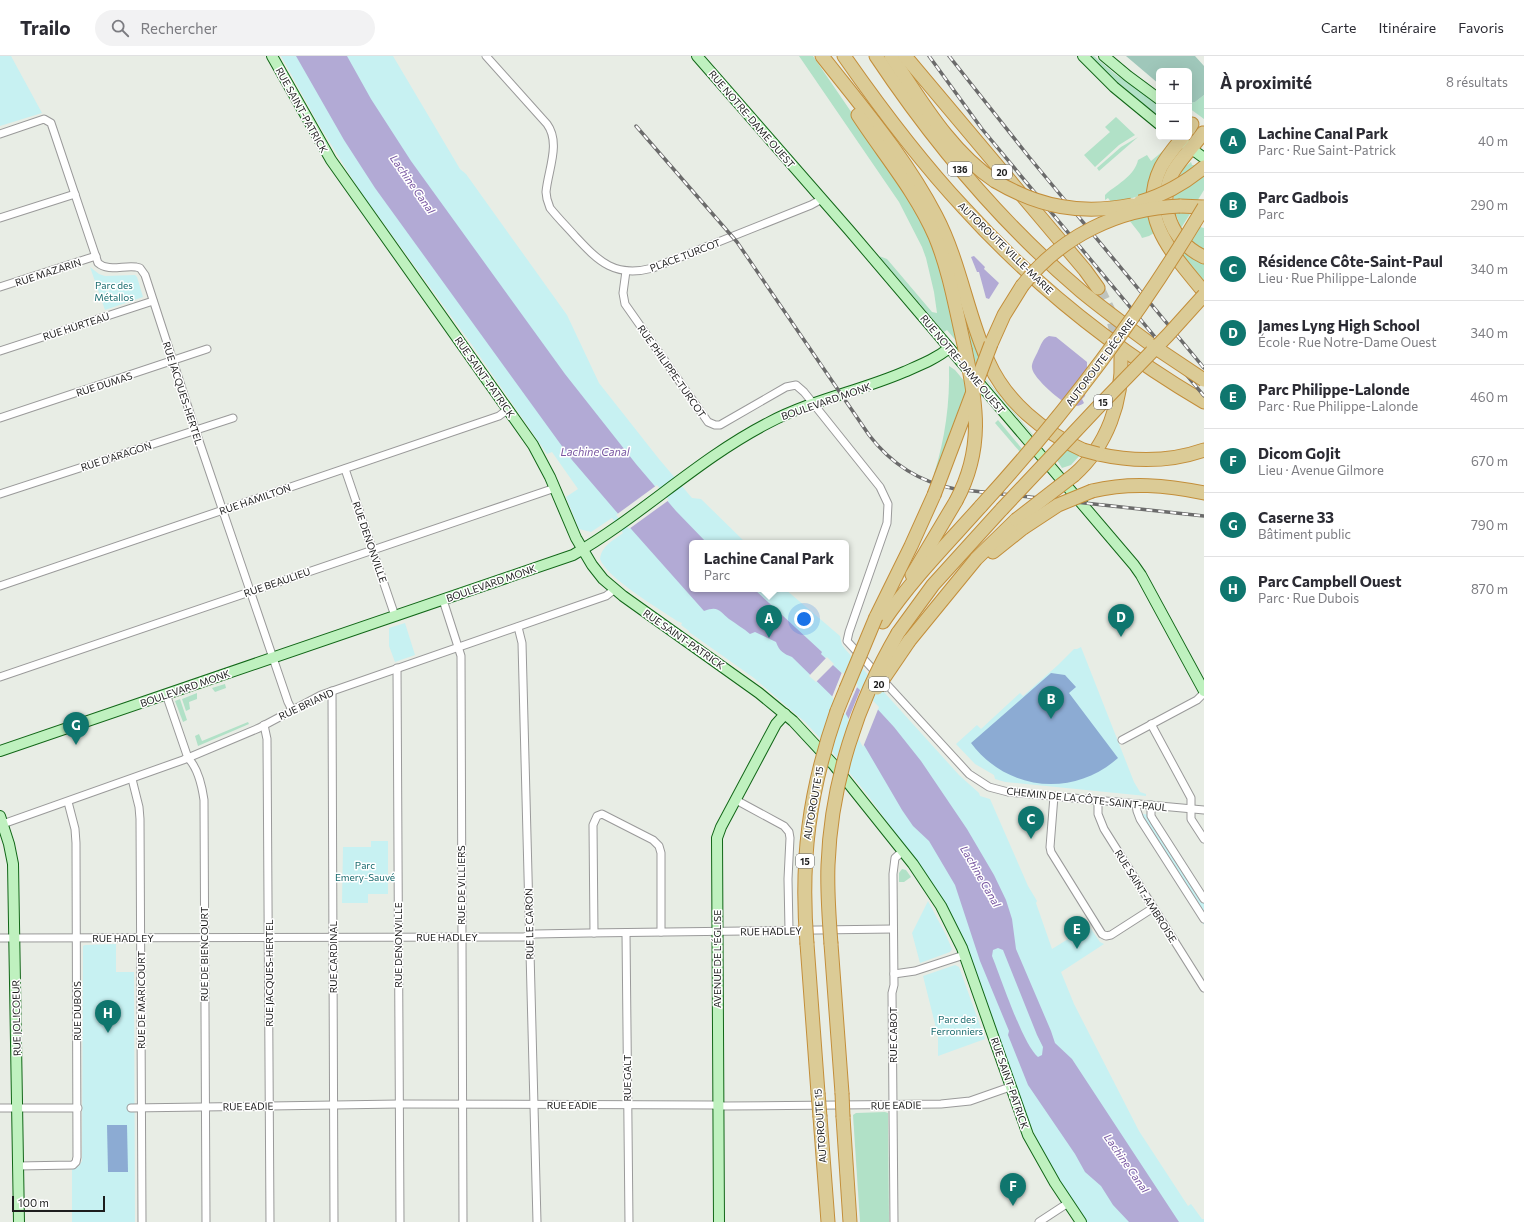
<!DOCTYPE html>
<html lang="fr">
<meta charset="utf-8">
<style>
:root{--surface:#fff;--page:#f2f2f3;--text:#2b2b33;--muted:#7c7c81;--line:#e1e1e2;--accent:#0f766e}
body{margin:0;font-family:Commissioner,sans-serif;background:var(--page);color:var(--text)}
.controls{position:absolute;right:12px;top:12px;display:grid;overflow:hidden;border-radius:6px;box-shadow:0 4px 16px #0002}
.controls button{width:36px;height:36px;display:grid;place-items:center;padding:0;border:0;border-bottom:1px solid var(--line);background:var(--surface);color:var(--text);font:20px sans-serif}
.scale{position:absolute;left:12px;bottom:10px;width:93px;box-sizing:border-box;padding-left:4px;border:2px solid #1d1d1d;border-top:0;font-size:11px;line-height:14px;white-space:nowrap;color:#1d1d1d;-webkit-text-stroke:3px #fff;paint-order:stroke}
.you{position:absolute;left:804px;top:563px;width:14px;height:14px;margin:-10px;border:3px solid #fff;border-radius:50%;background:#1a73e8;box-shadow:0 0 0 6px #1a73e833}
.badge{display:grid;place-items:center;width:26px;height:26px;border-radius:50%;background:var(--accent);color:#fff;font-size:13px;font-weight:700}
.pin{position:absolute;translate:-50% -33px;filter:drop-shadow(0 1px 2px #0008)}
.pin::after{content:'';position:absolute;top:21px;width:14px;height:12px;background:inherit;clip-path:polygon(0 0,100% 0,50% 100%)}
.popup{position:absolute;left:689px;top:484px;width:160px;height:52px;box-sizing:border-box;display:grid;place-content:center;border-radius:6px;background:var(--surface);filter:drop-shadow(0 1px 3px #0005);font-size:13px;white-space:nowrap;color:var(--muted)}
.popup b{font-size:15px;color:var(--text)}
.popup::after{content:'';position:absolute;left:50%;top:100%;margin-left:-8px;border:8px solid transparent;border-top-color:var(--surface)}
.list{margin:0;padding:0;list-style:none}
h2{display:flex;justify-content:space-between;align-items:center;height:52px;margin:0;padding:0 16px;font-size:17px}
h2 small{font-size:13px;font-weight:400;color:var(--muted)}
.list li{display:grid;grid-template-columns:26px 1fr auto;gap:12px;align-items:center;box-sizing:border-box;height:64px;padding:0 16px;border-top:1px solid var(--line)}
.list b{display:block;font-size:15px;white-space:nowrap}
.list p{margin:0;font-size:13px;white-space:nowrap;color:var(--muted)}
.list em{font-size:13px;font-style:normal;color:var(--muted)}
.icon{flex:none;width:22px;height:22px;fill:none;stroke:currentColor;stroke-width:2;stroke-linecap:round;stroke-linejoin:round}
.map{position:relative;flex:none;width:1204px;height:1166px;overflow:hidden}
header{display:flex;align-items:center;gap:24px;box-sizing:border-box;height:56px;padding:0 20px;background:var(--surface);border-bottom:1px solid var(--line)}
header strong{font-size:19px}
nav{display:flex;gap:22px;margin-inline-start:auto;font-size:14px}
.search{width:280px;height:36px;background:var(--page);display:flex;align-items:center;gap:10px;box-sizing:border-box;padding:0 14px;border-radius:22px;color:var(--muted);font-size:15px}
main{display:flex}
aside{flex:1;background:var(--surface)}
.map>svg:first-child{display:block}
</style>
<header>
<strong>Trailo</strong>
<div class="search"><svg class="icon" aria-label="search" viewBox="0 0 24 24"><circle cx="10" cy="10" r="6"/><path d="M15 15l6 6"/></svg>Rechercher</div>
<nav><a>Carte</a><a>Itinéraire</a><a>Favoris</a></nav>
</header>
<main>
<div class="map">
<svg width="1204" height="1166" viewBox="0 0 1204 1166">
<rect width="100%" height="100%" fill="#e8ede5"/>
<g fill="#b1e1c7">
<polygon points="799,0 813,0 901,129 928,178 942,219 958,287 947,274 944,276 879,200 887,203 932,256 937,257 934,236 926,202 922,191 899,146"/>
<polygon points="1087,0 1094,0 1115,18 1159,48 1159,61"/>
<polygon points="1204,39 1204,63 1189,52 1189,47 1195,46"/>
<polygon points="1116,61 1135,79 1119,89 1095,111 1084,99 1110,76 1105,71"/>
<polygon points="1138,81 1099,115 1097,112 1121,91"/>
<path d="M1163,95L1148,138L1112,147L1108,142L1105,144V139L1107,137C1118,128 1135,119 1138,104L1147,99L1151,105Z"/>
<polygon points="1191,106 1192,109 1199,109 1177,124 1185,111"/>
<polygon points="1204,117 1204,134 1196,147 1174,147 1174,136"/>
<polygon points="1175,156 1190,158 1181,172"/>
<polygon points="1149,159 1154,177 1149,180 1142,182 1140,178 1129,164"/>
<polygon points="1200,171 1204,172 1204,194 1192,185"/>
<polygon points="1185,196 1204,207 1204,225 1183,199"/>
<polygon points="954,220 981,304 978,311 973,305 974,303 972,300"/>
<polygon points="974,309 1034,380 1034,381 974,310"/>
<path d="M949,310L955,314L981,345L980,348L964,342L937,419L934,418C945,383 950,347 949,310Z"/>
<polygon points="998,364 1023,394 1020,396 995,367"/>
<polygon points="1068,392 1082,397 1071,409 1062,412 1057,404"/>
<polygon points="225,628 226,632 215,636 212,632"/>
<polygon points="197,637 197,643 189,646 190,653 186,655 182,643"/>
<polygon points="180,643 187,664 183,666 175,645"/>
<polygon points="248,666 249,668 198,690 195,680 199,678 202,685"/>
<polygon points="902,813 906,814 911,821 904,826 899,826 899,817"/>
<polygon points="885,1056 888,1057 889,1166 860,1166 853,1059 856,1057"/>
</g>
<polygon fill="#9fc7ba" points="1126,0 1195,0 1204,10 1204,39 1195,46 1189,47 1189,15 1159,15 1159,28"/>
<g fill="#c7f1f2">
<polygon points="0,0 11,0 42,57 0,70"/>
<path d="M281,0H393L460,113L466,118L567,259L599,327L659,403L692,442L701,443L746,487H692V533H785L840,580L842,589L845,593L959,719L979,737L980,740L990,743L1028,830L1037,845L1036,847L1052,893L1089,870L1100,886L1104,888L1061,916L1074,948L1139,1075L1188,1150L1191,1148L1202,1163H1204V1166H1087L1064,1133L1039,1089L1027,1060L966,891L951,860L930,824L866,737L830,693L805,666L754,622L689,576V575L681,569L682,567L677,565C658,552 607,522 600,503C602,489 613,485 623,477L612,462L591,476L579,473L566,441L578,433L552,396L547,398L472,289L358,132L319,69Z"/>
<polygon points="90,211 99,218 105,220 135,219 137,221 143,241 105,254"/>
<polygon points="405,567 415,599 395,606 389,590 389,572"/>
<polygon points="1081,591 1134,726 1140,736 1146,738 1146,740 1005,726 995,723 994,719 975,708 956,688 977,669 981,673 1020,637 1023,640 1058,609 1074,593 1077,593"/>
<polygon points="1133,757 1153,759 1204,837 1204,869"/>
<polygon points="371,785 388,785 388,838 368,838 368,847 342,847 343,791 371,791"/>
<polygon points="928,845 946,879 952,893 950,896 920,907 912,877"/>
<polygon points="116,888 116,916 134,916 135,1166 72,1166 72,1113 79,1110 82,1105 83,890 85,889"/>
<polygon points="955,909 959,911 985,983 938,1000 938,980 923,920"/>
</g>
<g fill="#8cabd3">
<path d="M1051,617L1065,619L1076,631L1069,637L1118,702C1073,742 1007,735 971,687Z"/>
<polygon points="107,1069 127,1069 128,1116 108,1116"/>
</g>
<g fill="#b2aad5" fill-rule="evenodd">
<path d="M296,0H347L371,43L411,105L565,318L636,408L676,455L707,487H692V533H754L822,596L821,598L860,634L894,671L921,705L967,773L994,819L1006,844L1012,863L1016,893L1051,975L1055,987L1072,1003L1179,1166H1129L1113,1149L1101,1130L1085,1116L1075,1098L1028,1029L1008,979L1009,975L980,905L955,829L929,785L913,770L902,754L840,648L792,601C784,598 779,595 776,586L755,576L750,578C743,572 736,568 729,563C720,556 719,549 704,555L632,474L572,404L375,132L344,84ZM998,892L1003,894L1037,979L1043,991L1042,999L1038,1001C1023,989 1001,922 992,900L993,894Z"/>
<polygon points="974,200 985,211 984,213 999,227 989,243 986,242 979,216 977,216 971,201"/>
<path d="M1049,280L1056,281L1087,306V317L1085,340L1082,343L1084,347C1080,350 1077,350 1072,350C1063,348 1033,322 1032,312C1031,307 1036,300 1038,295C1041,289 1042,283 1049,280Z"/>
</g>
<g fill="#e8ede5">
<polygon points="657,429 669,444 629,473 616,459"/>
<polygon points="827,601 834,608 816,626 809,620"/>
<polygon points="842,616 858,629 845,659 832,641"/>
<polygon points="861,632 879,651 863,691 848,664"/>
</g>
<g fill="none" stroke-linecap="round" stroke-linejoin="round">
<polyline stroke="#bfc3bd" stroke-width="13" stroke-dasharray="13 6" stroke-linecap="butt" points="1098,232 1112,261 1120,291"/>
<g stroke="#9a9a9a" stroke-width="9">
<g id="street">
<path d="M486,0L547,68C561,87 548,114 546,136L547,143L550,152C558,162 567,171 575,180C599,206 615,222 653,212L811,149L822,143"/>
<path d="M0,78L44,63L51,67L98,207C108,216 124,209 136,211L140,212L145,219L197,379L288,646L292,654"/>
<polyline points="0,162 75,138"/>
<polyline points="626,215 623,237 625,248 708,366 715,369 720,369 786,331 796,329 804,336 880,431 888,448 887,467 849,576 847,585 969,718 989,731 1008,736 1204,754"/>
<polyline points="0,231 96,200"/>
<polyline points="0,295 153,245"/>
<polyline points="0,362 207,293"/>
<polyline points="345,413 395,560"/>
<polyline points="0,438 233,362"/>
<polyline points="0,530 499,360 508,353"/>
<polyline points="443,544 461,600 463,1166"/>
<polyline points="518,571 522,587 537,1166"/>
<polyline points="397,612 400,1166"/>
<polyline points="0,621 555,432"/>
<polyline points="332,635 334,1166"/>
<path d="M166,638L188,702C198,712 202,730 204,744L206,1166"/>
<polyline points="1151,668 1191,742 1191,763 1204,783"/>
<polyline points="264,669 267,683 270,1166"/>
<polyline points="1122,684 1197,644 1204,637"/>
<polyline points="132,723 139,751 140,763 142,1166"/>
<polyline points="1054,740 1050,791 1051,796 1102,878 1106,880 1111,879 1153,852"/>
<polyline points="736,744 784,770 789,776 790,782 788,823 789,874"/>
<polyline points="1098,744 1098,758 1104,773 1204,932"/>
<polyline points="1136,748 1137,755 1140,763 1204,863"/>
<polyline points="1151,749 1151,760 1154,765 1204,843"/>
<polyline points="0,769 183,704 259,672 321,639 600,542 606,540 615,533"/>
<polyline points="594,877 593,769 597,760 602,758 653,784 659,790 661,797 661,876"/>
<polyline points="626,877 629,1166"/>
<polyline points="0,882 524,881 535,878 588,877 893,873"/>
<polyline points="894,918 915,915 964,899"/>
<polyline points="0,1052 78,1052"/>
<polyline points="131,1052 399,1048 712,1049 724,1050 941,1048 970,1045 1010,1031"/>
<polyline points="18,1110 73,1109 76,1106 77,1101 76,787 75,773 68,746"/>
<polyline points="894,1166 892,937 894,929 893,818 895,802 903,795"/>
<polyline points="1039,1166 1068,1147"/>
</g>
</g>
<g stroke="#126718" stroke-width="12">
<g id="secondary">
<polyline points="272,0 331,104 533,389 550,421 576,482 592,509 603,523 623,540 759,637 793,665 833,708 913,808 941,850 962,892 1028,1079 1055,1127 1081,1166"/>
<polyline points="697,0 849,174 1134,509 1141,519 1204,635"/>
<polyline points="1083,0 1114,31 1159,68"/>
<polyline points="1104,0 1128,20 1159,43"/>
<polyline points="1185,88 1204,102"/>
<path d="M0,695L573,499C641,460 698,403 768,367C811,344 860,335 904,316C920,309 936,303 949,292"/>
<polyline points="0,760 9,788 13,808 19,1166"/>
<polyline points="719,1166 717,782 721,771 776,668 785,658"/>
</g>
</g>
<g stroke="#c38e3a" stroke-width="15">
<g id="highway">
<path d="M822,0C862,51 906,102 936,160C960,206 967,258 988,305C1006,346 1043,376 1083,394"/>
<path d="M844,0C881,53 920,105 964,152C1033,228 1116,294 1204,346"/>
<path d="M876,0C934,87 1001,167 1081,235C1104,254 1129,272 1153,290"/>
<path d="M891,0C921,44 950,95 995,125"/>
<polyline points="905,0 1058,182 1085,214 1098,232"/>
<path d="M858,59C884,99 916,136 935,180C950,216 956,255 965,293"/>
<polyline points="1189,73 1192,68"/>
<path d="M1203,77C1194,90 1181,102 1173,116C1156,149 1172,186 1204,201"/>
<path d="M1183,81C1175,91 1167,100 1161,111C1136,162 1174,199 1204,236"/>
<polyline points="1180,150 1204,151"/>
<polyline points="991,288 1004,259 1022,230"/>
<path d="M1098,398C1134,406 1170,406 1204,394"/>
<path d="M1074,419C1107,390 1123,345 1121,301"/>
<path d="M1092,435C1130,426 1166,429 1204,437"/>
<polyline points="993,496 1023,472"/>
<polyline points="912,519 956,445"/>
<polyline points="876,561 911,490 934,439"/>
<path d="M883,566C911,524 948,487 981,450"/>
<polyline points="898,577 933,529 1002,453"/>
<polyline points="909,585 976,503 1016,464"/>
<polyline points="837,655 846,633"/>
<polyline points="807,888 818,1037"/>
<polyline points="831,888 842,1037"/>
<polyline points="820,1061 828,1166"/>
<polyline points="843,1061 850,1166"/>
</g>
</g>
<use href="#street" stroke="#fff" stroke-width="7"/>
<use href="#secondary" stroke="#bff1bf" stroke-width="10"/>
<use href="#highway" stroke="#dbcb96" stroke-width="13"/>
<g stroke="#6b6b6b" stroke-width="3.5">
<g id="rail">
<polyline points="929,0 982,73 1204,340"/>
<polyline points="949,0 1029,101 1204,312"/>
<path d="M636,70L737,186L869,379C891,408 920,426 955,433L1204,460"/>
</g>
</g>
<use href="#rail" stroke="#fff" stroke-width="2" stroke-dasharray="6" stroke-linecap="butt"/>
<g stroke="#c38e3a" stroke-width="15" stroke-linecap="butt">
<g id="highway-bridge">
<path d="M995,125C1039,151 1081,159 1132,149"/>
<path d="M1140,146C1164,139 1185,127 1204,111"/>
<path d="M1022,230C1060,181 1118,152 1180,150"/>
<polyline points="1153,290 1204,324"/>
<polyline points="1083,394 1098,398"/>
<polyline points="934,439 991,288"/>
<path d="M956,445C984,393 977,348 965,293"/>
<path d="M981,450C1066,357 1140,259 1204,151"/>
<polyline points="1002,453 1099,350 1168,279 1204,239"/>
<polyline points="1016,464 1074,419"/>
<polyline points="1023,472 1058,449 1092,435"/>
<polyline points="877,632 909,585"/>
<polyline points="846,633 876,561"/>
<path d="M807,888C800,805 809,735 837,655"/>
<path d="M831,888C829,862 827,835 828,809C831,727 857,647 898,577"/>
<polyline points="818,1037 820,1061"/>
<polyline points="842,1037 843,1061"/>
</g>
</g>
<use href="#highway-bridge" stroke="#dbcb96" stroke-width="13"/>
</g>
<g text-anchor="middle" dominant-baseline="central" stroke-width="3" stroke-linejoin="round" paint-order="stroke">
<g fill="#fff" stroke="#616161" stroke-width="1">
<rect x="948" y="106" width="24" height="14" rx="3"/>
<rect x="992" y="109" width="20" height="14" rx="3"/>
<rect x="1094" y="339" width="18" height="14" rx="3"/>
<rect x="869" y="621" width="20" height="14" rx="3"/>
<rect x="796" y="798" width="18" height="14" rx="3"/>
</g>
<g font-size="9" font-weight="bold" fill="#1d1d1d">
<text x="960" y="113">136</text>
<text x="1002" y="116">20</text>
<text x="1103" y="346">15</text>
<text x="879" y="628">20</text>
<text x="805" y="805">15</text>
</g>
<g font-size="10" fill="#1d1d1d" stroke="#fff">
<text transform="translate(302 54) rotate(61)">RUE SAINT-PATRICK</text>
<text transform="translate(752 63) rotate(49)">RUE NOTRE-DAME OUEST</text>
<text transform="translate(1006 192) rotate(44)">AUTOROUTE VILLE-MARIE</text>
<text transform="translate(685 199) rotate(-21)">PLACE TURCOT</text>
<text transform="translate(48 216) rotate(-18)">RUE MAZARIN</text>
<text transform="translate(76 270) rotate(-18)">RUE HURTEAU</text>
<text transform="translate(1100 306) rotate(-53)">AUTOROUTE DÉCARIE</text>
<text transform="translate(963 308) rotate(50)">RUE NOTRE-DAME OUEST</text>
<text transform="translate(672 315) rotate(55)">RUE PHILIPPE-TURCOT</text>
<text transform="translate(485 321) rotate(55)">RUE SAINT-PATRICK</text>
<text transform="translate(104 328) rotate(-18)">RUE DUMAS</text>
<text transform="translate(183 337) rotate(72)">RUE JACQUES-HERTEL</text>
<text transform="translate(826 345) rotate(-19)">BOULEVARD MONK</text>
<text transform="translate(116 400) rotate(-18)">RUE D'ARAGON</text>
<text transform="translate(255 443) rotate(-19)">RUE HAMILTON</text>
<text transform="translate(370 486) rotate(71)">RUE DENONVILLE</text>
<text transform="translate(277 526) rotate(-19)">RUE BEAULIEU</text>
<text transform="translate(491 527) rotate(-19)">BOULEVARD MONK</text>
<text transform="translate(684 583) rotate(35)">RUE SAINT-PATRICK</text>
<text transform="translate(185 632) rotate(-19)">BOULEVARD MONK</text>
<text transform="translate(306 648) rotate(-25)">RUE BRIAND</text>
<text transform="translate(1087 743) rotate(6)">CHEMIN DE LA CÔTE-SAINT-PAUL</text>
<text transform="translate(813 747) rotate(-80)">AUTOROUTE 15</text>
<text transform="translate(461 829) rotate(-90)">RUE DE VILLIERS</text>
<text transform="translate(1146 840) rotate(58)">RUE SAINT-AMBROISE</text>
<text transform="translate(529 868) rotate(-91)">RUE LE CARON</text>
<text transform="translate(771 875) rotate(-1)">RUE HADLEY</text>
<text x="447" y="881">RUE HADLEY</text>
<text x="123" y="882">RUE HADLEY</text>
<text transform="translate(398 889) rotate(-90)">RUE DENONVILLE</text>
<text transform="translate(204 898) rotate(-90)">RUE DE BIENCOURT</text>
<text transform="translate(333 901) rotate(-90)">RUE CARDINAL</text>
<text transform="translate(717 903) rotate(-90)">AVENUE DE L'ÉGLISE</text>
<text transform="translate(269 917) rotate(-90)">RUE JACQUES-HERTEL</text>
<text transform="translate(141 944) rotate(-90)">RUE DE MARICOURT</text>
<text transform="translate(77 955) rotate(-90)">RUE DUBOIS</text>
<text transform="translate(16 962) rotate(-91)">RUE JOLICOEUR</text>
<text transform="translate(893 979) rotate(-90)">RUE CABOT</text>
<text transform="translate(627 1022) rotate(-90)">RUE GALT</text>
<text transform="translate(1010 1027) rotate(71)">RUE SAINT-PATRICK</text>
<text x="572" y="1049">RUE EADIE</text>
<text transform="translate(896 1049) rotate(-1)">RUE EADIE</text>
<text transform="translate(248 1050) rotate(-1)">RUE EADIE</text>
<text transform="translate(820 1070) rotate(-94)">AUTOROUTE 15</text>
</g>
<g font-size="10" fill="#196b6e" stroke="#fff">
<text x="114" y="229">Parc des<tspan x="114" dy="12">Métallos</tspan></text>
<text x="365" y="809">Parc<tspan x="365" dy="12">Emery-Sauvé</tspan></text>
<text x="957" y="963">Parc des<tspan x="957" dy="12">Ferronniers</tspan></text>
</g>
<g font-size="11" font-style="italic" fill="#7856a1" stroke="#fff">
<text transform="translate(413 128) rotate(55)">Lachine Canal</text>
<text x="595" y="395">Lachine Canal</text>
<text transform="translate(981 820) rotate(60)">Lachine Canal</text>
<text transform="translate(1127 1107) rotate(55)">Lachine Canal</text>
</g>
</g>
</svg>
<div class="controls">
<button>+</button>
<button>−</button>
</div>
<div class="scale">100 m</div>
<div class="you"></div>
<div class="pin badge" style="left:769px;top:582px">A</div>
<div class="popup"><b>Lachine Canal Park</b>Parc</div>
<div class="pin badge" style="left:1051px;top:663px">B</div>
<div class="pin badge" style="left:1031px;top:783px">C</div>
<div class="pin badge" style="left:1121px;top:581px">D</div>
<div class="pin badge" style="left:1077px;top:893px">E</div>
<div class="pin badge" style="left:1013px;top:1150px">F</div>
<div class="pin badge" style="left:76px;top:689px">G</div>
<div class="pin badge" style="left:108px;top:977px">H</div>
</div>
<aside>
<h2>À proximité<small>8 résultats</small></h2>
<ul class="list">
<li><span class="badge">A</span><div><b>Lachine Canal Park</b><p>Parc · Rue Saint-Patrick</p></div><em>40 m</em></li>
<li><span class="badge">B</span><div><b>Parc Gadbois</b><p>Parc</p></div><em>290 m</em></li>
<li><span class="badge">C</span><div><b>Résidence Côte-Saint-Paul</b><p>Lieu · Rue Philippe-Lalonde</p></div><em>340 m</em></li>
<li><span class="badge">D</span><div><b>James Lyng High School</b><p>École · Rue Notre-Dame Ouest</p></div><em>340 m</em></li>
<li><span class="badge">E</span><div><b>Parc Philippe-Lalonde</b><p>Parc · Rue Philippe-Lalonde</p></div><em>460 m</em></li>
<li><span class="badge">F</span><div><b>Dicom GoJit</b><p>Lieu · Avenue Gilmore</p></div><em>670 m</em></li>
<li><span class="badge">G</span><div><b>Caserne 33</b><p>Bâtiment public</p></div><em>790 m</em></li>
<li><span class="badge">H</span><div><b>Parc Campbell Ouest</b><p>Parc · Rue Dubois</p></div><em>870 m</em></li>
</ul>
</aside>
</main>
